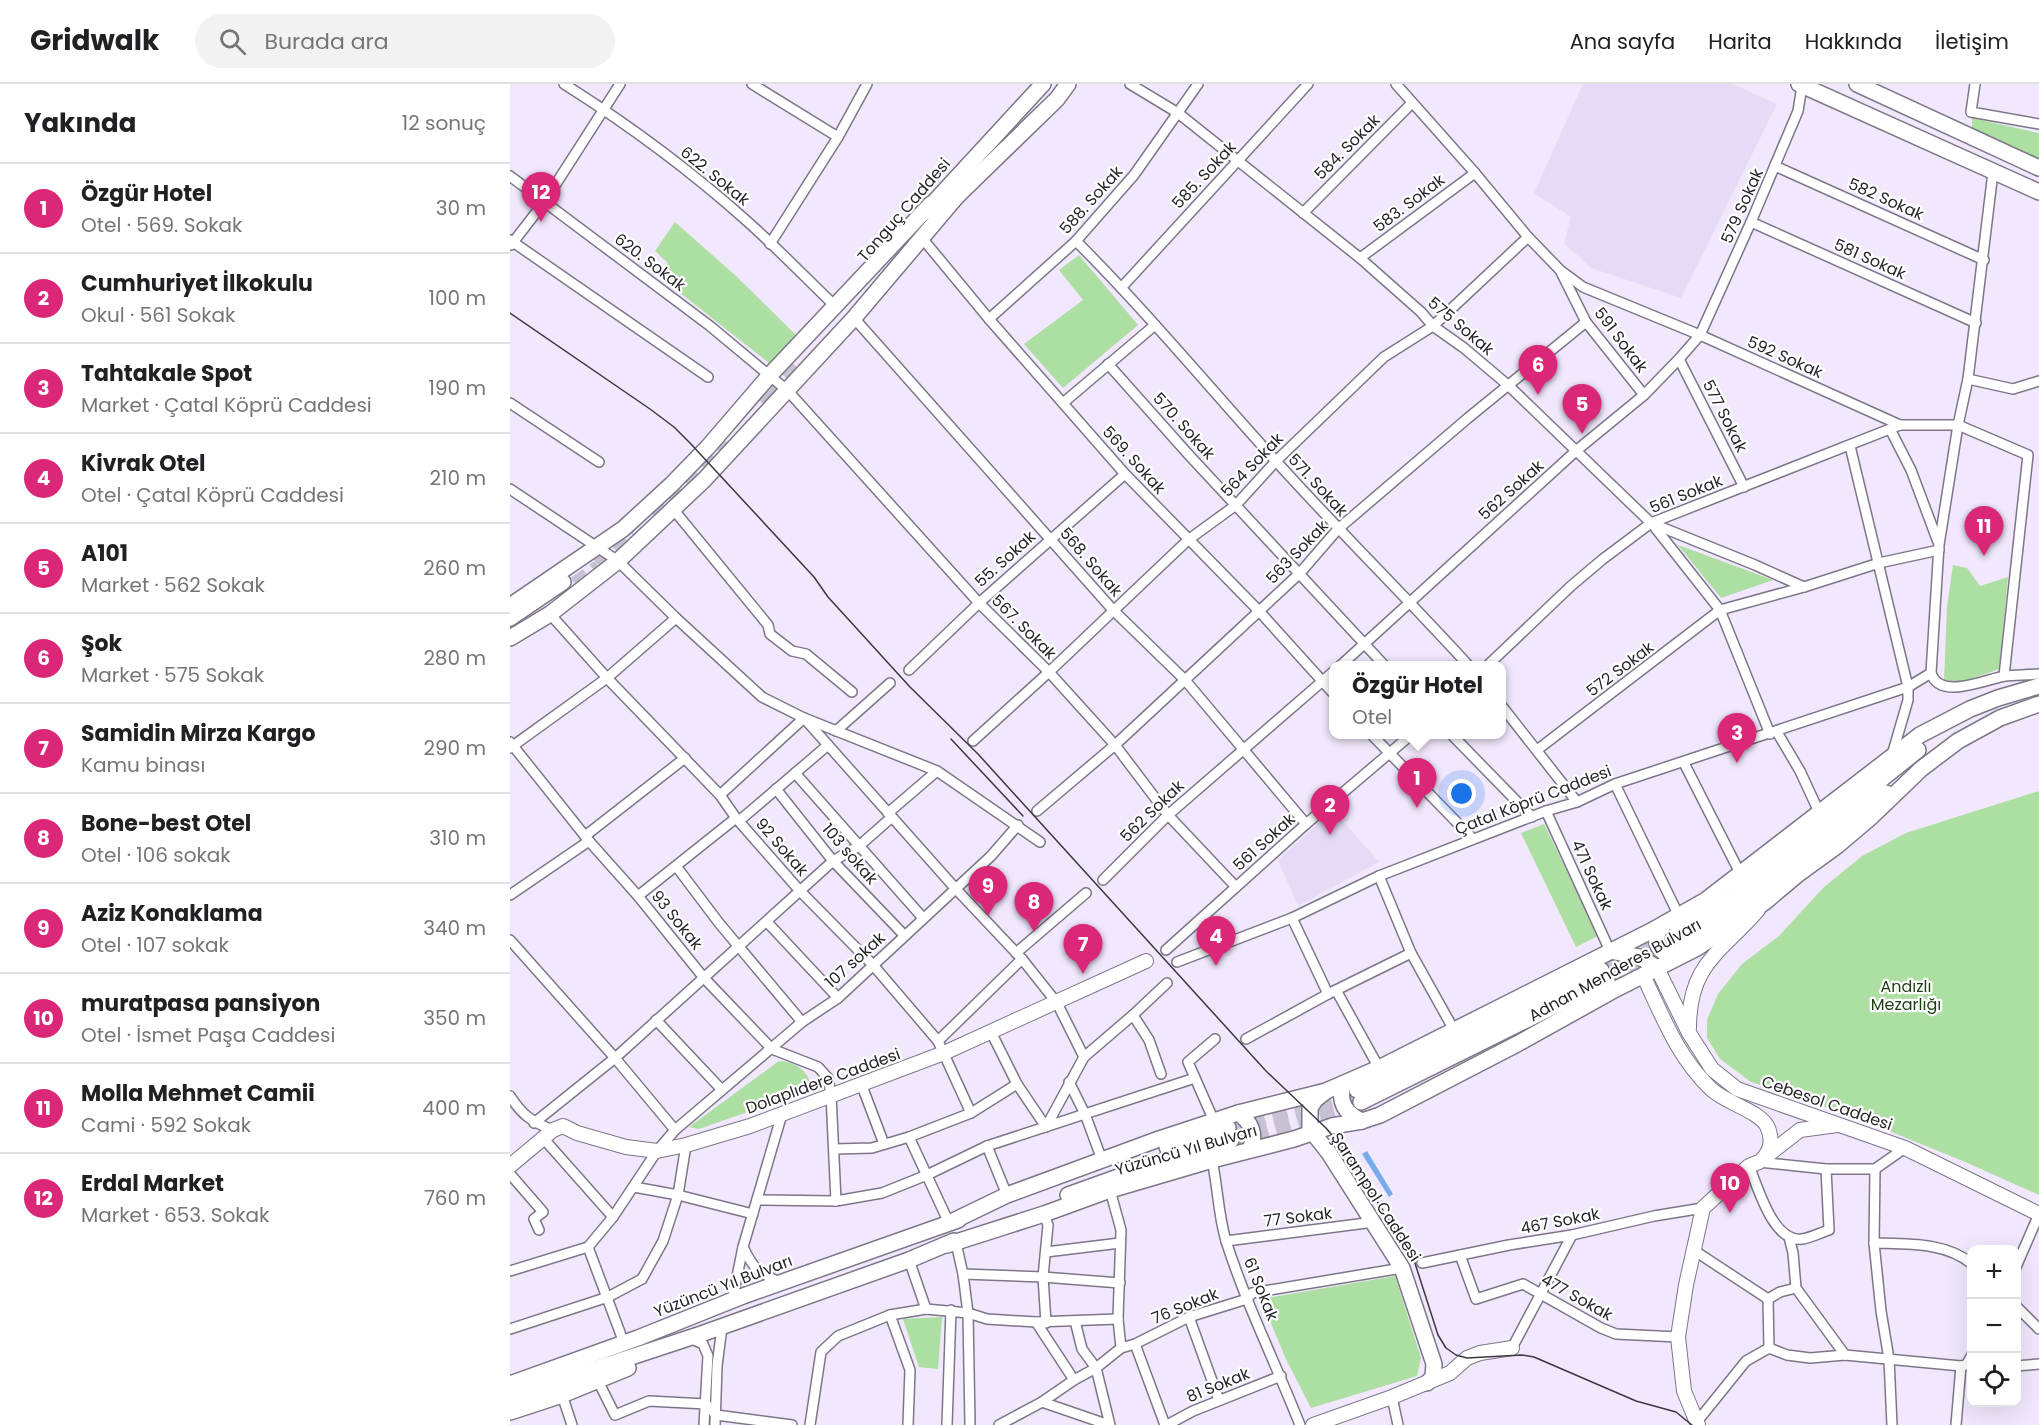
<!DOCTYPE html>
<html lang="tr">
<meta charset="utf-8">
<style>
:root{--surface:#fff;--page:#f2f2f2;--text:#202124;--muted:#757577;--line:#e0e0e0;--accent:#db2777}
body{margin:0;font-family:Poppins,sans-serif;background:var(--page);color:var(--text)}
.controls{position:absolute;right:18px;bottom:18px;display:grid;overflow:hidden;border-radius:12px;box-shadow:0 6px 24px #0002}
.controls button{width:54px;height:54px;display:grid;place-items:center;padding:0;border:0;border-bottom:2px solid var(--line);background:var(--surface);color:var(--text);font:30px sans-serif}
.you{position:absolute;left:952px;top:710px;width:21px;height:21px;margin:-15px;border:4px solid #fff;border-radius:50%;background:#1a73e8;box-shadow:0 0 0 9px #1a73e833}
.badge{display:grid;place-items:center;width:39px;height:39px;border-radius:50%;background:var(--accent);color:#fff;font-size:20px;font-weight:700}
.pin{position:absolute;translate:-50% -50px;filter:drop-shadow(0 2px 3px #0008)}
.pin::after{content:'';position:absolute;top:32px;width:21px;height:18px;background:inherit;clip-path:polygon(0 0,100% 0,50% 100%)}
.popup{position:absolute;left:819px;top:577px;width:177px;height:78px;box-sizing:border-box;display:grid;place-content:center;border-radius:12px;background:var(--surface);filter:drop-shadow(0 2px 4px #0005);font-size:20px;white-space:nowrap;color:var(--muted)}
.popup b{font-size:22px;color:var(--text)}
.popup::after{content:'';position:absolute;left:50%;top:100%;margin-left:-12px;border:12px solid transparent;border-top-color:var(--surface)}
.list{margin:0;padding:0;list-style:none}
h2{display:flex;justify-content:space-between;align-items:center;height:78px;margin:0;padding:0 24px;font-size:26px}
h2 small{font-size:20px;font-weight:400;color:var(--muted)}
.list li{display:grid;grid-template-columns:39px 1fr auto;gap:18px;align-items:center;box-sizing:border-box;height:90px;padding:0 24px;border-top:2px solid var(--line)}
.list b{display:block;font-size:22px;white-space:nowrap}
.list p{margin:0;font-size:20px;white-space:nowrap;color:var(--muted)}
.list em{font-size:20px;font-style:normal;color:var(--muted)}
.icon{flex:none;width:33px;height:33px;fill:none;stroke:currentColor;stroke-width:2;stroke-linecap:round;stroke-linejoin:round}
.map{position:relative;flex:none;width:1529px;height:1341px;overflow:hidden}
header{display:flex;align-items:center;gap:36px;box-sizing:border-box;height:84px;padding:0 30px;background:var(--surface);border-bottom:2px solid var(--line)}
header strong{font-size:28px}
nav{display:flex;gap:33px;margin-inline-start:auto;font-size:21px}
.search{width:420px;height:54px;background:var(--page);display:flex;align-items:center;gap:15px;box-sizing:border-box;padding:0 21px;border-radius:33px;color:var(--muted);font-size:22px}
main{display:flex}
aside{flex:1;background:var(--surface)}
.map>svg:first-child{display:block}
</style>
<header>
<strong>Gridwalk</strong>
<div class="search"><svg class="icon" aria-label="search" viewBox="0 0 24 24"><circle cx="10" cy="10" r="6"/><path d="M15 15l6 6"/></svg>Burada ara</div>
<nav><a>Ana sayfa</a><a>Harita</a><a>Hakkında</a><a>İletişim</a></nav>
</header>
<main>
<aside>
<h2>Yakında<small>12 sonuç</small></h2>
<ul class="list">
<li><span class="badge">1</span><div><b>Özgür Hotel</b><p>Otel · 569. Sokak</p></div><em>30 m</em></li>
<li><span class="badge">2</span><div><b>Cumhuriyet İlkokulu</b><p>Okul · 561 Sokak</p></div><em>100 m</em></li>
<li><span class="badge">3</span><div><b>Tahtakale Spot</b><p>Market · Çatal Köprü Caddesi</p></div><em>190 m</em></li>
<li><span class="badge">4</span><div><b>Kivrak Otel</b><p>Otel · Çatal Köprü Caddesi</p></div><em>210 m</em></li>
<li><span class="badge">5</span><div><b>A101</b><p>Market · 562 Sokak</p></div><em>260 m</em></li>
<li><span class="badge">6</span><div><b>Şok</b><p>Market · 575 Sokak</p></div><em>280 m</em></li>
<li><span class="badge">7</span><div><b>Samidin Mirza Kargo</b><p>Kamu binası</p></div><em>290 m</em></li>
<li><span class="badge">8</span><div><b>Bone-best Otel</b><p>Otel · 106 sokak</p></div><em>310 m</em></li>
<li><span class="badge">9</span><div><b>Aziz Konaklama</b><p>Otel · 107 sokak</p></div><em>340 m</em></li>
<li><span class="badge">10</span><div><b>muratpasa pansiyon</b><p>Otel · İsmet Paşa Caddesi</p></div><em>350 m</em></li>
<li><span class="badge">11</span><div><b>Molla Mehmet Camii</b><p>Cami · 592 Sokak</p></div><em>400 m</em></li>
<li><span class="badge">12</span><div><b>Erdal Market</b><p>Market · 653. Sokak</p></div><em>760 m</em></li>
</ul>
</aside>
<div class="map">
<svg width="1529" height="1341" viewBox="0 0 1529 1341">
<rect width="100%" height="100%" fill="#f1e8fd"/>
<g fill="#e6dbf6">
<polygon points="1073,0 1223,0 1267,20 1171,214 1081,184 1054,159 1061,133 1024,109"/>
<polygon points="823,726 869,778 788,822 768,776"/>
</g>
<g fill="#addea2">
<polygon points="1462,34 1529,49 1529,75 1462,46"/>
<polygon points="165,138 226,192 289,254 264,283 145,189 158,179 145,167"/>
<polygon points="569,171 628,241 553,304 514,260 573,216 549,186"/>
<polygon points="1168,461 1263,496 1211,514"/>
<polygon points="1443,481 1457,484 1470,502 1498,493 1489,585 1450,599 1434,597 1437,522"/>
<polygon points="1529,707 1529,1111 1453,1077 1337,1030 1241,998 1210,975 1197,954 1197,936 1208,910 1232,880 1269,852 1313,804 1352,772 1396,749"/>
<polygon points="1034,740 1088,852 1066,863 1011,749"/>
<path d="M269,977C283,977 300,987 300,1002L246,1025L189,1045L179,1043Z"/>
<polygon points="885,1192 911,1274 907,1292 801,1324 775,1273 751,1215"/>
<polygon points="432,1233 428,1285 409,1283 393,1235"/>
</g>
<polygon fill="#77acea" points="857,1067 883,1110 879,1113 852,1070"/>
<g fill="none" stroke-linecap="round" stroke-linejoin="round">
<g stroke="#c8c1d3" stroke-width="15" stroke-dasharray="15 8" stroke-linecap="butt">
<polyline points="262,312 289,282"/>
<polyline points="249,316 266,298"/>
<polyline points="145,433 218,360"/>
<polyline points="84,476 121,446"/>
<polyline points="65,500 89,483"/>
<polyline points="1091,886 1167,848"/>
<polyline points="1097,896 1164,863"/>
<polyline points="718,1044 841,1008"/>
<polyline points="721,1056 845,1020"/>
</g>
<g stroke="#7d7688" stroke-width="12">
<g id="street">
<path d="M54,0C119,41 181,87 238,138C268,165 296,194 325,222"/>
<polyline points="242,0 328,53"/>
<polyline points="620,0 668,29 850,174 911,228 923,242 954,264 999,302 1141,439 1245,481 1294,503 1369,479 1429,466"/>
<polyline points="886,0 965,89 1018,153 1050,186 1073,203 1190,251 1390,341 1448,341 1518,371 1494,592"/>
<polyline points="1465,0 1461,28 1529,40"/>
<polyline points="1265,82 1474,176"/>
<path d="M1483,88L1458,295L1448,341L1429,461L1421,589C1430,617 1476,595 1495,592C1506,591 1518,591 1529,590"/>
<polyline points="0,92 200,242 278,307 469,519 539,588 605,661 658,731 726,803"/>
<polyline points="793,129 902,19"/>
<polyline points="1241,138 1466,239"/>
<polyline points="412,154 479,235 615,390 749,527 823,609"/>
<polyline points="0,156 198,293"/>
<path d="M566,157C636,227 699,303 765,376C828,446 895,512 959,582"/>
<polyline points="260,160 328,53 357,0"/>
<polyline points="1,161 35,117 110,0"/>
<polyline points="850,174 965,89"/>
<polyline points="1051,188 1076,238 1134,311"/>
<polyline points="612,203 798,0"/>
<polyline points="344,234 603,526 675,596 796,740"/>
<polyline points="479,235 566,157 624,91 688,0"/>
<polyline points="1169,275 1234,403"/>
<polyline points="598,280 678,370 875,582"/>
<polyline points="1458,295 1503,305 1529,297"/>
<polyline points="0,319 89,378"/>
<polyline points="553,319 645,241"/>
<polyline points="1380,345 1401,386 1428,458"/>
<polyline points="1340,362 1398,603 1398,616 1382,671"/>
<polyline points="0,405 108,477 166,534 252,613 294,634 427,687 530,758"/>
<polyline points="163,425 258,541 260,550 282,567 296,570 342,608"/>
<polyline points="40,530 97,594 210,711 226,734 290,807 363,881 428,957 461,1029"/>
<polyline points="830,582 1067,366 1134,311 1169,275 1190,251 1241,138 1288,27 1292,2"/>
<polyline points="977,582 1061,502 1093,475 1141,439 1390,341"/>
<polyline points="399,586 469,519 615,390"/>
<polyline points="991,621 1067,718"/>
<polyline points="326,647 380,599"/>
<polyline points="1267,648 1290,687 1309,728"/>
<polyline points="861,650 963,755"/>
<polyline points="941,650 1022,733"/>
<polyline points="1260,650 1210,526 1294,503"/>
<polyline points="463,657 539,588 678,456 726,421 766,377 874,273 923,242 1018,153"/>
<polyline points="0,658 79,757 128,812 194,894 262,965 308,983 318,994 321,1011 326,1117"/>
<polyline points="0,664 97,594 166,534"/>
<polyline points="1027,666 1210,526 1143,441"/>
<polyline points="1174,679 1231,791"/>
<polyline points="285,689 413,834"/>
<polyline points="1105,700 1167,828"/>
<polyline points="266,705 323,777 394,851"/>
<polyline points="210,711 294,634 445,804 512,875 547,919 574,973"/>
<polyline points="527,727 605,661 790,489 828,445 958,334 1076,238"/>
<polyline points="1036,727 1100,867"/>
<polyline points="378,729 427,687"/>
<polyline points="229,737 318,661"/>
<polyline points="75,752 175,674"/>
<polyline points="166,782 209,839 292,938"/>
<polyline points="869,792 901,869 944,946"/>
<polyline points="593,796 658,731 823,588"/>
<polyline points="0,811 79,757"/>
<polyline points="128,812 226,734"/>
<polyline points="782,834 818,910 901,869"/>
<polyline points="257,838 328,914"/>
<polyline points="0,856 105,974 165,1046"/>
<polyline points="656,866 796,740 902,650"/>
<polyline points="506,869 576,809"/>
<polyline points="667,878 782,834 869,792 1036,727 1067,718 1105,700 1398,603 1421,589"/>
<polyline points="826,906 869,984"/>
<polyline points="623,931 639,956 651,990"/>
<polyline points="146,936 212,1006"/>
<polyline points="481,948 507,1000 536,1043 574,973 623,931 657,899"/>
<polyline points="736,955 818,910"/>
<polyline points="428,957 512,875"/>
<polyline points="559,998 575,1030 592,1076"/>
<polyline points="352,1002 374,1060"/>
<path d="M0,1012C12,1031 22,1038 43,1046"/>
<polyline points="704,1037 678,978 705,955"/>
<polyline points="24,1039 105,974 323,777 349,762 382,733"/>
<polyline points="399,1053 439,1139"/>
<polyline points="33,1054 103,1133"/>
<polyline points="477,1062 497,1111"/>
<polyline points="324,1065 362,1064 399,1053 461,1029 507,1000"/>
<path d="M702,1076C708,1104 708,1130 716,1157C736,1220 766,1280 790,1341"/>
<polyline points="1249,1078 1316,1085 1365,1085 1395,1064"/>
<path d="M1239,1082C1248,1103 1263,1159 1292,1155C1300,1154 1310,1149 1319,1146L1316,1085"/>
<polyline points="1365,1085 1364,1159 1371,1227 1379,1275 1382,1341"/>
<polyline points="0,1090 33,1128 24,1135 29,1146"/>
<polyline points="124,1103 168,1111 243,1130"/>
<polyline points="600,1106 611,1146 608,1235 611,1264"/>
<polyline points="247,1116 326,1117 372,1109 417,1091 477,1062 685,994"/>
<polyline points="534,1130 538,1141 533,1193 536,1239"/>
<polyline points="1279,1153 1283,1169 1286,1204 1335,1271"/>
<polyline points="716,1157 864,1138"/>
<polyline points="446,1159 453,1190 458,1229 460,1341"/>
<path d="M1364,1159C1397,1160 1436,1158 1462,1180"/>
<polyline points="78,1163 111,1251"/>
<path d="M233,1163C244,1186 248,1188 271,1199"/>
<polyline points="1185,1167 1258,1215 1270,1208 1286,1204"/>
<polyline points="536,1168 610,1159"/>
<polyline points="950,1171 966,1215 1013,1200 1091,1244 1106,1250 1168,1253"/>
<polyline points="399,1176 416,1225"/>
<polyline points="912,1179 999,1161 1062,1151 1144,1132 1193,1124"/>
<polyline points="1506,1183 1529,1130"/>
<polyline points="0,1187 78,1163 103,1133 147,1067 165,1046 292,938 328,914 481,772 508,741"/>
<polyline points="453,1190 533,1193 610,1199"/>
<polyline points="223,1212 233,1163 272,1030"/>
<polyline points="1258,1215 1259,1264"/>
<polyline points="1506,1222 1529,1245"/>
<polyline points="380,1231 400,1286 398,1341"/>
<polyline points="679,1233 709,1316"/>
<polyline points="565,1237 572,1265 586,1284 600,1341"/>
<polyline points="526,1238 564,1296"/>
<polyline points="0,1245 98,1213 132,1195 153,1157 168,1111 176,1061"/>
<polyline points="184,1256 193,1260 198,1272 194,1341"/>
<polyline points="625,1260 655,1341"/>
<polyline points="1002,1264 1062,1151"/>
<polyline points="1506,1282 1529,1280"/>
<polyline points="88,1297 105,1331 139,1317 196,1320 206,1331"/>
<polyline points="52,1311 62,1341"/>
<polyline points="882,1313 888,1341"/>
<polyline points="532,1318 599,1341"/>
<polyline points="206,1331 282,1341"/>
<polyline points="1186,1339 1236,1277 1259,1264 1277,1271 1300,1274 1335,1271 1451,1282 1456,1281 1462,1271"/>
<polyline points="205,1341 207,1282 212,1243"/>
<polyline points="300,1341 311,1268 328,1252 380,1231 416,1225 458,1229 477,1235 526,1238 608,1235"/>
<polyline points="437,1341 441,1226"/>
<polyline points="489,1341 532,1318 564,1296 586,1284 611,1264 625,1260 679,1233 737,1215 742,1209 892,1184"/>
<polyline points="657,1341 683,1327 771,1292"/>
<polyline points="1446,1341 1451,1282"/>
</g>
</g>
<g stroke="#7d7688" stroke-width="16">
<g id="secondary">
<polyline points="1147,884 1179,949 1202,985 1227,1005 1395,1064 1529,1130"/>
<path d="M1133,891C1153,933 1167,972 1201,1005C1216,1019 1249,1027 1257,1042C1262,1052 1262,1064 1255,1072"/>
<path d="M1179,944C1179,879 1211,869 1248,826"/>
<polyline points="0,1082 43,1046 53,1042 67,1049 116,1063 147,1067 176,1061 240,1042 434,969 636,877"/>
<polyline points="803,1341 882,1313 940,1289 957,1274 970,1269 1002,1264"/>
<polyline points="1188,1341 1174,1307 1168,1253 1176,1201 1193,1124 1239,1082 1249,1078 1290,1046 1327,1041"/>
</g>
</g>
<g stroke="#7d7688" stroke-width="18">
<g id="primary">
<polyline points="1289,0 1529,108"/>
<polyline points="1347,0 1529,84"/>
<polyline points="442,117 547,15 558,0"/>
<polyline points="415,128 533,0"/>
<polyline points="0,522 113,445 161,401 198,363 259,292 421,120"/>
<polyline points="0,534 53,498"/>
<polyline points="0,554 40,530 108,477 194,396 344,234 448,111"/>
<path d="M1155,839C1144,850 1143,861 1156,870L1172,869"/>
<polyline points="1167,848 1220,816 1408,666"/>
<path d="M1172,859C1244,815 1307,757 1376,709"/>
<polyline points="1100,867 1130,873 1147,884"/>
<path d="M833,1000C828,1019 836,1030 852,1037"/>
<polyline points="847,1006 1091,886"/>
<polyline points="815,1008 805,1016 800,1024 800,1045 819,1069 892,1184 924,1280 923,1293 917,1299"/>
<polyline points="851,1018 1097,896"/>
<path d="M728,1029C742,1038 746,1051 740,1066"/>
<polyline points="657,1063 718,1044"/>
<polyline points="558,1111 675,1069 721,1056"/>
<polyline points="439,1139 497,1111 649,1055 728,1029 816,1007 869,984 1141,847 1196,816 1410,651 1460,625 1488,614 1529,602"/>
<polyline points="437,1161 534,1130 600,1106 702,1076 784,1055 822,1042 852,1037 870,1031 1007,960 1106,905 1187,864 1255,818 1287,791 1327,762 1360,734 1411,685 1448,657 1490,634 1529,620"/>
<polyline points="0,1300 128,1254 233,1212 448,1136"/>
<polyline points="0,1313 191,1250 399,1176 444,1157"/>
<polyline points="0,1328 52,1311 118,1284"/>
</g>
</g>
<use href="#street" stroke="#fff" stroke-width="9"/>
<use href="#secondary" stroke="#fff" stroke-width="14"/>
<use href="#primary" stroke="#fff" stroke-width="15"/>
<g stroke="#3c3841" stroke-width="1.5">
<polyline points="0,229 140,325 164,343 180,359 304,493 318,513 400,603 468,670 756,987 816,1044 832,1063 903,1173 928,1251 936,1264 946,1271 957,1274 1012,1271 1024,1273 1126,1317 1166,1328 1182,1341"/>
<polyline points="441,655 513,732"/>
</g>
</g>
<g text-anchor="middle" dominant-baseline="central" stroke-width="4.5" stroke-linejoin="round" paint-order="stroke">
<g font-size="16" fill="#26232a" stroke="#fff">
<text transform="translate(837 63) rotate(-45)">584. Sokak</text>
<text transform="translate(694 91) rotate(-47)">585. Sokak</text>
<text transform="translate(205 92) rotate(39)">622. Sokak</text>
<text transform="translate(1376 115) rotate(24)">582 Sokak</text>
<text transform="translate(581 116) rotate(-48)">588. Sokak</text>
<text transform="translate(899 119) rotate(-37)">583. Sokak</text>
<text transform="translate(1232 122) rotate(-66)">579 Sokak</text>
<text transform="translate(394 126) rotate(-49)">Tonguç Caddesi</text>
<text transform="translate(1360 175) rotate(24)">581 Sokak</text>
<text transform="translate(140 178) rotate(37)">620. Sokak</text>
<text transform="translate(951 242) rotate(40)">575 Sokak</text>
<text transform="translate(1111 256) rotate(53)">591 Sokak</text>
<text transform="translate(1275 273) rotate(24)">592 Sokak</text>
<text transform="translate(1215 332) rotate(63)">577 Sokak</text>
<text transform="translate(674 342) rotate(48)">570. Sokak</text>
<text transform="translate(624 376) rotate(48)">569. Sokak</text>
<text transform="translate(742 381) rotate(-46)">564 Sokak</text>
<text transform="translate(808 401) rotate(47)">571. Sokak</text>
<text transform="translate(1001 406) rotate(-42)">562 Sokak</text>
<text transform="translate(1176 410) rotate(-22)">561 Sokak</text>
<text transform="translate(787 468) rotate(-46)">563 Sokak</text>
<text transform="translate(495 475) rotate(-42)">55. Sokak</text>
<text transform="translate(581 478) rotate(49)">568. Sokak</text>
<text transform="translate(514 543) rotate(45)">567. Sokak</text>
<text transform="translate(1110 585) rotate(-37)">572 Sokak</text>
<text transform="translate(1023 716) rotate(-21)">Çatal Köprü Caddesi</text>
<text transform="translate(642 727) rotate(-44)">562 Sokak</text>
<text transform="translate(754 758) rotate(-42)">561 Sokak</text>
<text transform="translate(272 763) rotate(49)">92 Sokak</text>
<text transform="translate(340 770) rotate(49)">103 sokak</text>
<text transform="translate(1082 791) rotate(65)">471 Sokak</text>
<text transform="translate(167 836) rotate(51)">93 Sokak</text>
<text transform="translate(345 876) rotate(-42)">107 sokak</text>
<text transform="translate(1105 886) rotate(-29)">Adnan Menderes Bulvarı</text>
<text transform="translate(313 997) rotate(-20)">Dolaplıdere Caddesi</text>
<text transform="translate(1317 1019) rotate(19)">Cebesol Caddesi</text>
<text transform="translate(676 1066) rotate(-16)">Yüzüncü Yıl Bulvarı</text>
<text transform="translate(866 1113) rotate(57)">Şarampol Caddesi</text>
<text transform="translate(788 1133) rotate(-7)">77 Sokak</text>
<text transform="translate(1050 1137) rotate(-11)">467 Sokak</text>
<text transform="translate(213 1202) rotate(-21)">Yüzüncü Yıl Bulvarı</text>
<text transform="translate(751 1205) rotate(68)">61 Sokak</text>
<text transform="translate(1067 1213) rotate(29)">477 Sokak</text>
<text transform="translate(675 1222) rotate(-22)">76 Sokak</text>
<text transform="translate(708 1301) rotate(-22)">81 Sokak</text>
</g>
<g font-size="16" fill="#1b3e11" stroke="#fff">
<text x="1396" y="902">Andızlı<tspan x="1396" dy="18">Mezarlığı</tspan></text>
</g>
</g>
</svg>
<div class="controls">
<button>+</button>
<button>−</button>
<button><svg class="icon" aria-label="locate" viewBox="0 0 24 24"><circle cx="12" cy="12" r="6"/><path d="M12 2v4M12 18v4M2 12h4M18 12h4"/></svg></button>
</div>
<div class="you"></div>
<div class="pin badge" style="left:907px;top:724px">1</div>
<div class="popup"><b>Özgür Hotel</b>Otel</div>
<div class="pin badge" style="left:820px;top:751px">2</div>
<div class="pin badge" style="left:1227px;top:679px">3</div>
<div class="pin badge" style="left:706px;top:882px">4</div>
<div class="pin badge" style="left:1072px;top:350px">5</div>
<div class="pin badge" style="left:1028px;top:311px">6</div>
<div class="pin badge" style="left:573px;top:890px">7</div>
<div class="pin badge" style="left:524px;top:848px">8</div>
<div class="pin badge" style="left:478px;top:832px">9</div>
<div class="pin badge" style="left:1220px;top:1129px">10</div>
<div class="pin badge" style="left:1474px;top:472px">11</div>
<div class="pin badge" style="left:31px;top:138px">12</div>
</div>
</main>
